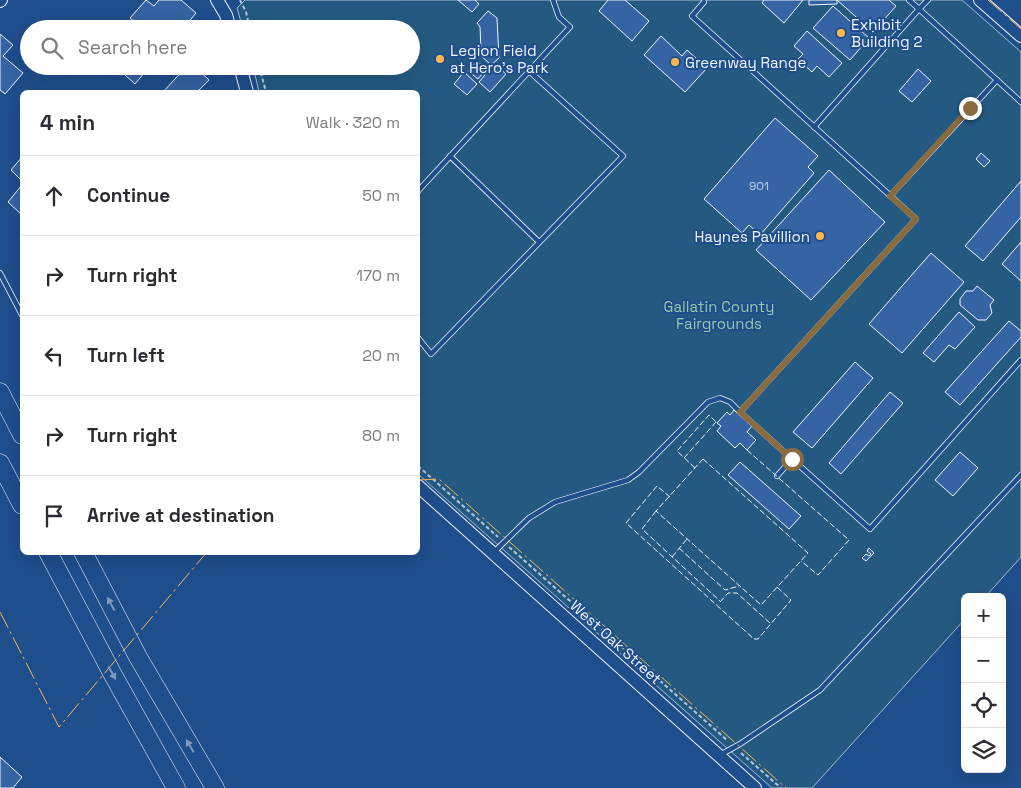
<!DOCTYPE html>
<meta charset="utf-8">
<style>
:root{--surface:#fff;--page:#f7f7f7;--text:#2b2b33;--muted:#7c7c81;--line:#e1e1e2}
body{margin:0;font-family:"Space Grotesk",sans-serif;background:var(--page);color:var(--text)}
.controls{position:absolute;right:15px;bottom:15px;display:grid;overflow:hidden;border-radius:8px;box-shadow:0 5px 20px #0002}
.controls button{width:45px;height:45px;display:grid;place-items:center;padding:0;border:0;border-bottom:1px solid var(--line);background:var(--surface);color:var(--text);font:25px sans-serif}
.stop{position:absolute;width:15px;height:15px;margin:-11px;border:4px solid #8a6a3f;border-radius:50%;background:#fff}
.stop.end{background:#8a6a3f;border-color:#fff;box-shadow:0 1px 5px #0008}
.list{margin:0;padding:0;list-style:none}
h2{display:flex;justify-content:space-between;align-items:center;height:65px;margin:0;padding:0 20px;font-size:21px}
h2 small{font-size:16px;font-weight:400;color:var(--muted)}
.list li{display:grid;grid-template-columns:32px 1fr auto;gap:15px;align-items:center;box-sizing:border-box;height:80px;padding:0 20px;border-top:1px solid var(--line)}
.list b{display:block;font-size:19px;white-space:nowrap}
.list em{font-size:16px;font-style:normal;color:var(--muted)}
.icon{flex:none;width:28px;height:28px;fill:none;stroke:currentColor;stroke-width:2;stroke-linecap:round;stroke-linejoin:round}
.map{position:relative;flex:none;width:1021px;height:788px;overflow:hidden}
.search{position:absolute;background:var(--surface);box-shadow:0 5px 20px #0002;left:20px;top:20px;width:400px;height:55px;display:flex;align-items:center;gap:12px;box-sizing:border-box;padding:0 18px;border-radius:28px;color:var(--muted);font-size:19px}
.panel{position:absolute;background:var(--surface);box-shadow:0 5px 20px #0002;left:20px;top:90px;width:400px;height:465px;border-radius:8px}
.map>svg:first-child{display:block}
</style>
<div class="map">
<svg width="1021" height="788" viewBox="0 0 1021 788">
<rect width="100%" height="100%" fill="#1f4e8c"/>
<polygon fill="#245a82" stroke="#a8bbd7" points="245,0 962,0 1021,52 1021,557 985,597 965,597 965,619 812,788 772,788 418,474 418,92 259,92 253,66 411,66 411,29 243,29 237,8"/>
<g fill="#3563a3" stroke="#f2f6ff">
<polygon points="146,0 154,6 159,0 181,0 196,13 183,29 137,29 139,26 130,18"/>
<polygon points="458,0 475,0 479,4 472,12"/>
<polygon points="608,0 625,0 649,21 632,41 599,11"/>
<polygon points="764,0 803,0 784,23 762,3"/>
<polygon points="809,0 837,0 837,4 809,5"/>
<polygon points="837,0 889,0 896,6 873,32"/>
<polygon points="833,6 869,38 850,60 813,28"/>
<polygon points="488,11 497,18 499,58 491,65 478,53 481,50 480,27 477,23"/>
<polygon points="807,31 842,63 829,77 817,66 812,72 798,59 803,54 794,46"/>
<polygon points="0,34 13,45 3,56 23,73 5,94 0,90"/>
<polygon points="661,36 682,56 687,50 707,68 685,92 644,55"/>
<polygon points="477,61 486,69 478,79 468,71"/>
<polygon points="494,64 506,74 490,92 479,82"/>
<polygon points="115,66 150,66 135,84"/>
<polygon points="187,66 194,66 209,80 197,92 163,92"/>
<polygon points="918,69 931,81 912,102 899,91"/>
<polygon points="464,72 477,84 467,95 454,84"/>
<polygon points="775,118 818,156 808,167 814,173 760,235 749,225 742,233 704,199"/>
<polygon points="981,153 990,161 984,167 976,159"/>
<polygon points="22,157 22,181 11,170"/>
<polygon points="829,170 885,222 811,300 756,250"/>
<polygon points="1021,181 1021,217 983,261 965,246"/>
<polygon points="22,185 22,215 8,202"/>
<polygon points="1021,242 1021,281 1002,264"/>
<polygon points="931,253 964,282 902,353 869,324"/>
<polygon points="977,286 994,300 990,305 992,313 986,320 978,320 960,305 960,299 966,291 973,291"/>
<polygon points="959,312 975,327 955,349 949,345 934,362 923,353"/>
<polygon points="1009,321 1021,331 1021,337 960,405 945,392"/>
<polygon points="855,362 873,378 812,448 793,432"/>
<polygon points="890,392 903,403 841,474 829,463"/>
<polygon points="734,410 752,426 747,432 756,440 747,450 740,443 735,448 717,431 721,426 717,423 727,412 730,415"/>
<polygon points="960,452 978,468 953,496 935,480"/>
<polygon points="740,462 801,516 789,529 728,475"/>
<polygon points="869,548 874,553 866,561 862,558 866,554 869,556 871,554 867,551"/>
<polygon points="0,757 22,777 13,788 0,788"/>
</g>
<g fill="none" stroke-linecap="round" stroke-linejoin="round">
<g stroke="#f2f6ff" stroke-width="6">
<g id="lane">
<polyline points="909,0 919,9 928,0"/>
<polyline points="704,2 692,16 916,219 740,412 792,459 777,476"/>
<polyline points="814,127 919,9 1021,102"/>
<polyline points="450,156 539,242"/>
<polyline points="418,191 570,27 559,17 553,0"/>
<polyline points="890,196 997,80"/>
<polyline points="0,273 22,315"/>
<polyline points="418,338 431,354 623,156 529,71"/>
<polyline points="792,459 870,529 1021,360"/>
<polyline points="493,553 529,518 555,502 628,480 639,472 708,402 720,398 730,402 740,412"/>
<polyline points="720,755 740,744 820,690 1021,475"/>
</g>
</g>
<g stroke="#f2f6ff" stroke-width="14">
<g id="secondary">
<polyline points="217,0 226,15 230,29"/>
<polyline points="980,0 1021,36"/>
<polyline points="0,1 1,0"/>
<polyline points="240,66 247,92"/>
<polyline points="418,486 755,788"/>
</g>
</g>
<g stroke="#f2f6ff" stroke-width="19">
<g id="highway">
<polyline points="0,392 22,435"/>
<polyline points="0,463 22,505"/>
<polyline points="48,552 112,673 176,788"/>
<polyline points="83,552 138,657 215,788"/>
</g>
</g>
<g stroke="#b3c4dc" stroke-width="2" stroke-dasharray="4 2.5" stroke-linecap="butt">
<polyline points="240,0 246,12 250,29"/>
<polyline points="259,66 266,92"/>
<polyline points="418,466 498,537"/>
<polyline points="509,547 728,741"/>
<polyline points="741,753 781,788"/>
</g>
<use href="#lane" stroke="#1f4e8c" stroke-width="4.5"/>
<use href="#secondary" stroke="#1f4e8c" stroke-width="12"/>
<use href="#highway" stroke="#1f4e8c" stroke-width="18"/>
<g stroke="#f2f6ff" stroke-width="1" stroke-dasharray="6 2.5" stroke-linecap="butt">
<polyline points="747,450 849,540 818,575 801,561"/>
<polyline points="684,458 716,422"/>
<polygon points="703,459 808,553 761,605 656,511"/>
<polyline points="695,468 677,451 709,415 717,423"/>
<polyline points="670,497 657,486 626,523 754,639 758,639 791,600 777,587"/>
<polyline points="656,511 642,529 720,601"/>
<polyline points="679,548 725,590 739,586"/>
<polyline points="672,557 687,539"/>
<polyline points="720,602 728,593 737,593 771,624"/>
</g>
<g stroke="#ffb74d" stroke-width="1" stroke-dasharray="18 4 2.5 4" stroke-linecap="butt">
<polyline points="988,0 1021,29"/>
<polyline points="418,480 439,479 786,788"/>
<polyline points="0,612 59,727 207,552"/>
</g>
</g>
<defs><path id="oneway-solid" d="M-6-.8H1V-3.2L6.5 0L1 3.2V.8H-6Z" transform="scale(1.25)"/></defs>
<g fill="#7e9ac0">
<use href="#oneway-solid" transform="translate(111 604) rotate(-118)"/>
<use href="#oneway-solid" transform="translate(112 673) rotate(61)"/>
<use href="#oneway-solid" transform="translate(190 746) rotate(-120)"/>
</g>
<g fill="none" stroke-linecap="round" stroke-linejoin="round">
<polyline stroke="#8a6a3f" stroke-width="6" points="792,459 740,412 916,219 890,196 970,108"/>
</g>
<g fill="#ffb74d" stroke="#1f4e8c" stroke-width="2">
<circle cx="841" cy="33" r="5"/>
<circle cx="440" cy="59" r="5"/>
<circle cx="675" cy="62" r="5"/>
<circle cx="820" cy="236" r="5"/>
</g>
<g text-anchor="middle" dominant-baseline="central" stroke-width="4" stroke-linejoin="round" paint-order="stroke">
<g font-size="12" fill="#c3d1e8">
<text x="759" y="186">901</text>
</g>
<g font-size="15" fill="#f2f6ff" stroke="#1f4e8c" text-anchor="start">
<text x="851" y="24">Exhibit<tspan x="851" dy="17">Building 2</tspan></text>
<text x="450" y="50">Legion Field<tspan x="450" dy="17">at Hero's Park</tspan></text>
<text x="685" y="62">Greenway Range</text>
<text x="810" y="236" text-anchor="end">Haynes Pavillion</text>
</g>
<g font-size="15" fill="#97c8a6" stroke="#1f4e8c">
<text x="719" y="306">Gallatin County<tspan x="719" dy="17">Fairgrounds</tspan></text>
</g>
<g font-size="15" fill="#f2f6ff" stroke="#1f4e8c">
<text transform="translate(616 642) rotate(42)">West Oak Street</text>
</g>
</g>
</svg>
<div class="controls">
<button>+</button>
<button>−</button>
<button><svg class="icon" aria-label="locate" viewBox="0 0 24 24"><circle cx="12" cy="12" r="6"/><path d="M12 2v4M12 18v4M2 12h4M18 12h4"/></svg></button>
<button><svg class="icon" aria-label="layers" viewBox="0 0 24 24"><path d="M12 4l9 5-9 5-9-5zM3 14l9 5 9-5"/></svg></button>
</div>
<div class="stop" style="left:792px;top:459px"></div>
<div class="stop end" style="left:970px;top:108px"></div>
<div class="search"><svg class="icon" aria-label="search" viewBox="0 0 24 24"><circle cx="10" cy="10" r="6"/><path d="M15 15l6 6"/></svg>Search here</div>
<section class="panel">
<h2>4 min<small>Walk · 320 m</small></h2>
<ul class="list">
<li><svg class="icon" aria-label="ahead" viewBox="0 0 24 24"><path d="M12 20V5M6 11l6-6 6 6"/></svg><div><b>Continue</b></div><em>50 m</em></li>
<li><svg class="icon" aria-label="right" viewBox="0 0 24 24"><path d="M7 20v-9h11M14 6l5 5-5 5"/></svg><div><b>Turn right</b></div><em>170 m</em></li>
<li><svg class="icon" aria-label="left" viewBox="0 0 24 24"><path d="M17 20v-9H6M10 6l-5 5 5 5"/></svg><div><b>Turn left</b></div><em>20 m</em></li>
<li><svg class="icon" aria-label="right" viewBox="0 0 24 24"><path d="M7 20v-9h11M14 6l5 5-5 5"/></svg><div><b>Turn right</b></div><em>80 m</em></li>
<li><svg class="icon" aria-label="arrive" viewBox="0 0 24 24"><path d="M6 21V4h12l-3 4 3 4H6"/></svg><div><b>Arrive at destination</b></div></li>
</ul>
</section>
</div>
